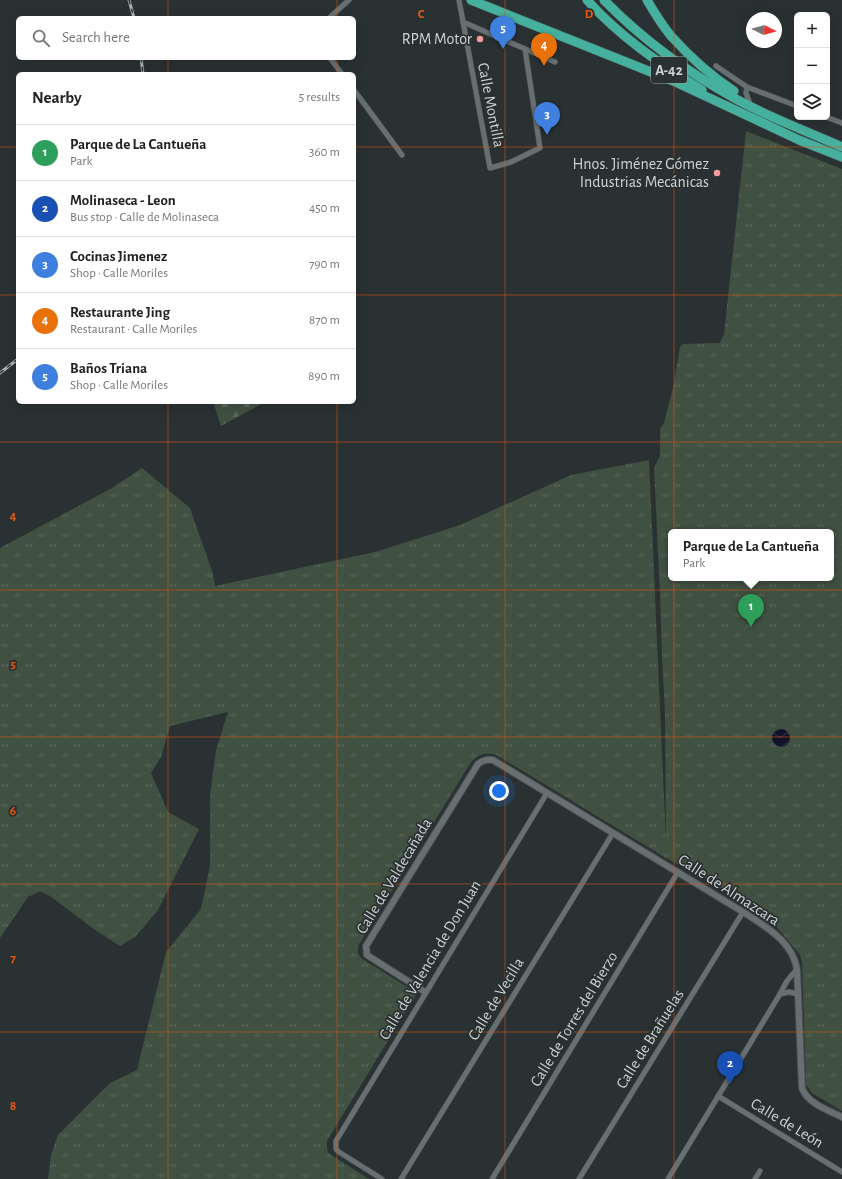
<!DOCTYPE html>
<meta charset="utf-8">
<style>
:root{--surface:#fff;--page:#f6f6f6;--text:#222;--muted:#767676;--line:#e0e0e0;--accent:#0f766e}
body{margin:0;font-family:"Alegreya Sans",sans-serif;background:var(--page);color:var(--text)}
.controls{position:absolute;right:12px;top:12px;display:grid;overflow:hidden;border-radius:6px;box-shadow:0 4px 16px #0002}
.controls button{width:36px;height:36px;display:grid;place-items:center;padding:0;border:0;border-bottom:1px solid var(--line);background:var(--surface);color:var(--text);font:20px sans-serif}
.compass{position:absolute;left:746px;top:12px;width:36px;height:36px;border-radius:50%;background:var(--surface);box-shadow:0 4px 16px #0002;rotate:95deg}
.you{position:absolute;left:499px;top:791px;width:14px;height:14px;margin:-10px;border:3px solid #fff;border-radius:50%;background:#1a73e8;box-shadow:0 0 0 6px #1a73e833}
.badge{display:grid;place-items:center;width:26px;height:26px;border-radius:50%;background:var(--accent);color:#fff;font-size:13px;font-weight:700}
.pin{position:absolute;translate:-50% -33px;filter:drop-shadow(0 1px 2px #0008)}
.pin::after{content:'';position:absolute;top:21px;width:14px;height:12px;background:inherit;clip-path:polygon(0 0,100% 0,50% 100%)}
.popup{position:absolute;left:668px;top:529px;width:166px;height:52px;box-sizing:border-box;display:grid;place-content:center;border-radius:6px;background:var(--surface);filter:drop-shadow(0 1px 3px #0005);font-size:13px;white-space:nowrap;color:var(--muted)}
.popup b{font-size:15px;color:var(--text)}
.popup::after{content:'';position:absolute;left:50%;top:100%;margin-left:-8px;border:8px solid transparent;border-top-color:var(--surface)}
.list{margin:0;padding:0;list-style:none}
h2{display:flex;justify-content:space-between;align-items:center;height:52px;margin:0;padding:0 16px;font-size:17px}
h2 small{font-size:13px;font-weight:400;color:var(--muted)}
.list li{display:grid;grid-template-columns:26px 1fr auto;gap:12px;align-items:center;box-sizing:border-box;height:56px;padding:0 16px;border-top:1px solid var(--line)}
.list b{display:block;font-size:15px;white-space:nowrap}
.list p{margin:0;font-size:13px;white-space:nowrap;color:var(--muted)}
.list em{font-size:13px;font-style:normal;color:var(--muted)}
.icon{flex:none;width:22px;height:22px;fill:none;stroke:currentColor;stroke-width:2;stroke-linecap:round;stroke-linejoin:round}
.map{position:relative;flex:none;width:842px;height:1179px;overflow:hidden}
.search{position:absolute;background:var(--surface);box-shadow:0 4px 16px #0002;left:16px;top:16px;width:340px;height:44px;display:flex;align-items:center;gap:10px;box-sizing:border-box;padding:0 14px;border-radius:6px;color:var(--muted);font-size:15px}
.panel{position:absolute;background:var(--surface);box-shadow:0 4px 16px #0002;left:16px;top:72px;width:340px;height:332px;border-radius:6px}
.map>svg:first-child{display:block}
</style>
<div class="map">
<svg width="842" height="1179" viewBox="0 0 842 1179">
<defs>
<pattern id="grass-tufts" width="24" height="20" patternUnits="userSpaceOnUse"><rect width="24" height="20" fill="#405041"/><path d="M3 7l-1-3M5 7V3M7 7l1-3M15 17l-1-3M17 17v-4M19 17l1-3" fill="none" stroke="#5a685c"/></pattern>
<pattern id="forest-firs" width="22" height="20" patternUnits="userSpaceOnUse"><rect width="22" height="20" fill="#405041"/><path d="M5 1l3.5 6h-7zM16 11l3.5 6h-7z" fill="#5a685c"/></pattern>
<pattern id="water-waves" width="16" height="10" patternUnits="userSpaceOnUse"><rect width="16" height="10" fill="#121329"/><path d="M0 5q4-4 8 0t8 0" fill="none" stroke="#333447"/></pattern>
</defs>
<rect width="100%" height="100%" fill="#2a3132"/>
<path fill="url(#grass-tufts)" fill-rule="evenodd" d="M746,131L842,169V1111L812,1093L806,1085L802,962L800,955L775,925L754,911L749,905L701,876L666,858L498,756C487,751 480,754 471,762L358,946V953L361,958L417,993L327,1141V1148L328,1153L369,1179H48L51,1155L58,1135L110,1083L137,1070L166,952L201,909L210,866V795L216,750L228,712L170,726L161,757L151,773L168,812L199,829L158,910L136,936L120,946L95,930L50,896L40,891L28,897L0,938V548L112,488L142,468L190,508L213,574L215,586L375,552L460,525L571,475L649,460L666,842L665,712L662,658L660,594L654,468L660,456V429L664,423L673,388L680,347L683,344L720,343L724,334ZM671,532H831V578H671Z"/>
<polygon fill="url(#forest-firs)" points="213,402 265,402 221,426"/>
<circle fill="url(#water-waves)" cx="781" cy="738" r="9"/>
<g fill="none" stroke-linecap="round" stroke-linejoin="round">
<g stroke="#474c4e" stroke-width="6">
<g id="minor">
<polyline points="459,0 490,168 511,162 540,148 525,49"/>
<polyline points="329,18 349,0"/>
<polyline points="463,22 555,62"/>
<polyline points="330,58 342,74"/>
<polyline points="716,66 747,87 797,106"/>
<polyline points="747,87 746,93 749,101"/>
<polyline points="354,90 402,155"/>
<polyline points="826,117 842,123"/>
<polyline points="780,994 789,992 798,994"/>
<polyline points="718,1096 842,1172"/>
<polyline points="382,1179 339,1152 336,1149 336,1141 547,793"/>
<polyline points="401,1179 613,833"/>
<polyline points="492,1179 678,872"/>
<polyline points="579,1179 743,912"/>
<polyline points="668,1179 780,994 787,981 797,969"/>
<polyline points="755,1179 760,1171"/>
</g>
</g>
<g stroke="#474c4e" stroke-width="8">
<path id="tertiary" d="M425,992L367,955L366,946L478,764C483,760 487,759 493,760L748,915C769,929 792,942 797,969L802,1088C808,1104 828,1110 842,1117"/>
</g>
<g stroke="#474c4e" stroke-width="10">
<g id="motorway">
<polyline points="471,0 671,80 763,123"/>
<path d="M587,0C620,37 660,64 702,90"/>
<path d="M604,0C641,38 689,73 736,99C770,118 807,131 842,147"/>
<path d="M647,0C654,12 662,25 671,36C689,56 711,76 734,91"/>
<polyline points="759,121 799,140 842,157"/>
</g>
</g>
<use href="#minor" stroke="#686f71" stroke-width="5"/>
<use href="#tertiary" stroke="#686f71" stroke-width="6"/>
<use href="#motorway" stroke="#45b09d" stroke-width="9"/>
<g stroke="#adb2b3" stroke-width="3">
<g id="rail">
<polyline points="129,0 134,18"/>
<polyline points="141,58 143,74"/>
<polyline points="0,373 18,359"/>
</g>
</g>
<use href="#rail" stroke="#2a3132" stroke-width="1.5" stroke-dasharray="4.5" stroke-linecap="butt"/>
</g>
<path fill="none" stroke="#e8590c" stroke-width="1" stroke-opacity="0.55" d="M168,0V18M337,0V18M505,0V1179M674,0V1179M168,58V74M337,58V74M0,147H18M354,147H842M0,295H18M354,295H842M168,402V1179M337,402V1179M0,442H842M0,590H842M0,737H842M0,884H842M0,1032H842"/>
<g fill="#f59b9c" stroke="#2a3132" stroke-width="1.5">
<circle cx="480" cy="39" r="4"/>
<circle cx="717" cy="173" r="4"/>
</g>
<g text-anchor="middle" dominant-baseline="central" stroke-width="3.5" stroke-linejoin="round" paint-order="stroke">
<rect fill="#2a3132" stroke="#9da2a3" stroke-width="1" x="651" y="57" width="36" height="26" rx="3"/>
<g font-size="15" font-weight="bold" fill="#ced2d3">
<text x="669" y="70">A-42</text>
</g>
<g font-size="16" fill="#ced2d3" stroke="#2a3132" text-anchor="end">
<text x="472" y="39">RPM Motor</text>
<text x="709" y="164">Hnos. Jiménez Gómez<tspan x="709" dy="18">Industrias Mecánicas</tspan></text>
</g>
<g font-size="16" fill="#ced2d3" stroke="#2a3132">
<text transform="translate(491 105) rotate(79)">Calle Montilla</text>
<text transform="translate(394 876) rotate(-59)">Calle de Valdecañada</text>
<text transform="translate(729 890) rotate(33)">Calle de Almazcara</text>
<text transform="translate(430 960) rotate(-59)">Calle de Valencia de Don Juan</text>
<text transform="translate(496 999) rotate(-59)">Calle de Vecilla</text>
<text transform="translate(574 1019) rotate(-59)">Calle de Torres del Bierzo</text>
<text transform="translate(650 1039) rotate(-58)">Calle de Brañuelas</text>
<text transform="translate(787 1123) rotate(31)">Calle de León</text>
</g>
</g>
<g font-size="13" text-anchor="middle" font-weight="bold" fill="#e8590c" stroke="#2a3132" stroke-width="3.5" stroke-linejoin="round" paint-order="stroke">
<text x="421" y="18">C</text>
<text x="589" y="18">D</text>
<text x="13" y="520">4</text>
<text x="13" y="668">5</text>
<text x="13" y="815">6</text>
<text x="13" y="962">7</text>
<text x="13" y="1110">8</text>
</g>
</svg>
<div class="controls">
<button>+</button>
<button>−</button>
<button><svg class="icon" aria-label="layers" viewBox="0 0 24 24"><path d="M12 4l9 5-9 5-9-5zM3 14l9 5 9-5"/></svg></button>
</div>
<svg class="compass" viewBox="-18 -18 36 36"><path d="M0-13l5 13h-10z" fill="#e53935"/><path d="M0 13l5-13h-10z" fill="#767676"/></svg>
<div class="you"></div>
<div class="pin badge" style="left:751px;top:627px;background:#2e9e5b">1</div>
<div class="popup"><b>Parque de La Cantueña</b>Park</div>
<div class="pin badge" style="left:730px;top:1084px;background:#1a4fb4">2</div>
<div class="pin badge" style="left:547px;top:135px;background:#3f7fe0">3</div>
<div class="pin badge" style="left:544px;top:66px;background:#e8710a">4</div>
<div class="pin badge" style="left:503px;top:49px;background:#3f7fe0">5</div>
<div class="search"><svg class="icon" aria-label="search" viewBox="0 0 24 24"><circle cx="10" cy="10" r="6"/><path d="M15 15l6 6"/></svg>Search here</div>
<section class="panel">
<h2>Nearby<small>5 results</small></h2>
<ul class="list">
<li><span class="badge" style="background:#2e9e5b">1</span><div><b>Parque de La Cantueña</b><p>Park</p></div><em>360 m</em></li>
<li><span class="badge" style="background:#1a4fb4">2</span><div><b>Molinaseca - Leon</b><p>Bus stop · Calle de Molinaseca</p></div><em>450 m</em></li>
<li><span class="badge" style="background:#3f7fe0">3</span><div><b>Cocinas Jimenez</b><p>Shop · Calle Moriles</p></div><em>790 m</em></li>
<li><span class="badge" style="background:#e8710a">4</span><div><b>Restaurante Jing</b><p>Restaurant · Calle Moriles</p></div><em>870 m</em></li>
<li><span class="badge" style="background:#3f7fe0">5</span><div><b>Baños Triana</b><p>Shop · Calle Moriles</p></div><em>890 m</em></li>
</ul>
</section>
</div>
